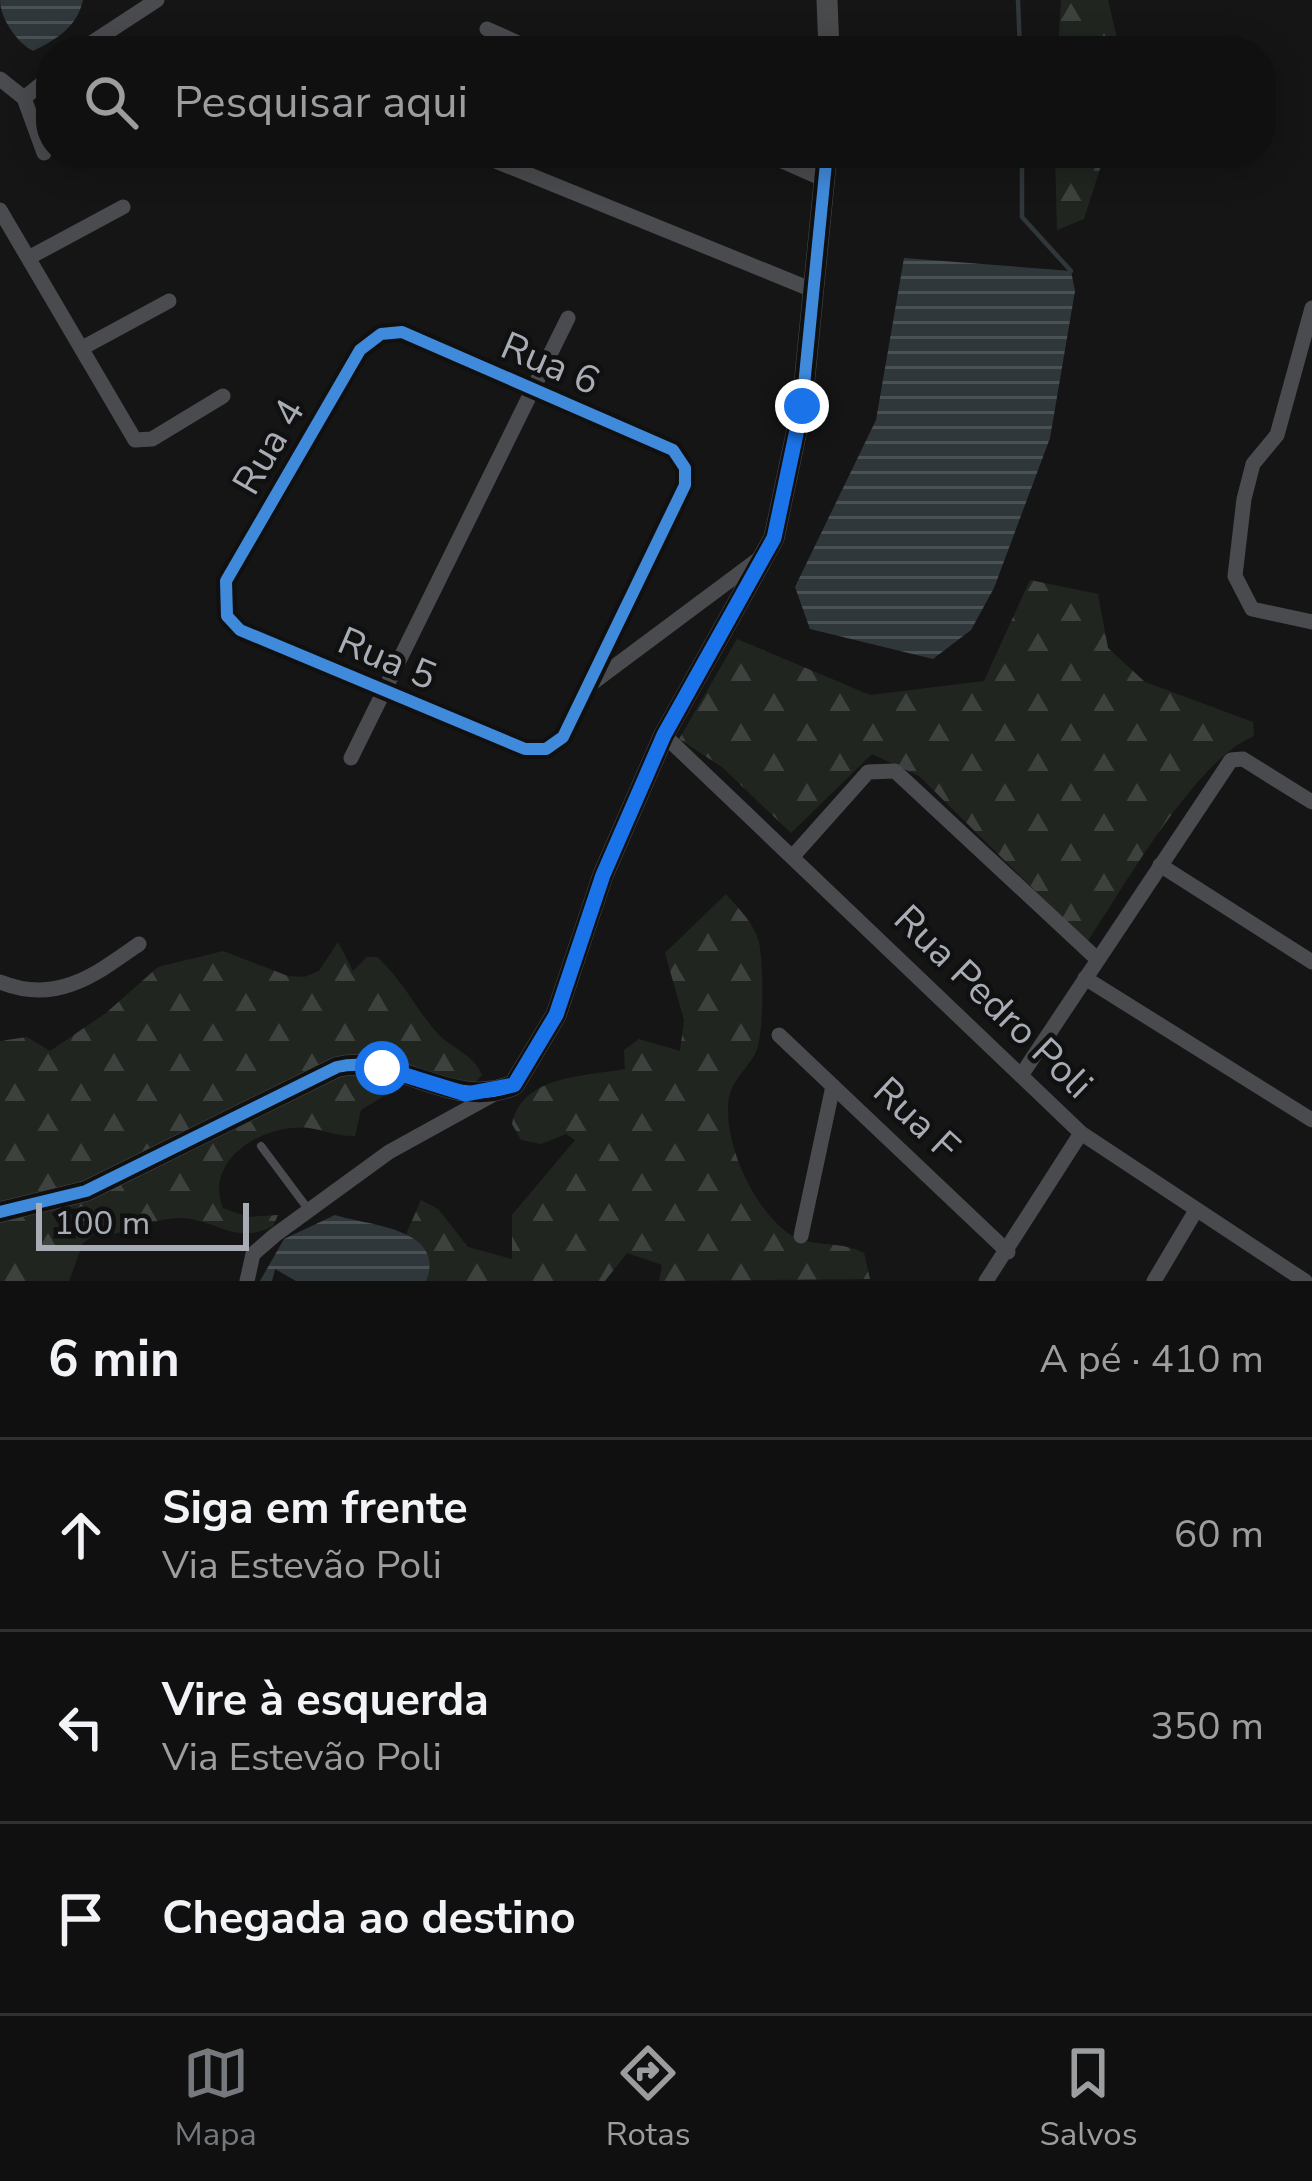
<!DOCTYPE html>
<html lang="pt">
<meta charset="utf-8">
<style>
:root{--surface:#101010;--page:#1e1e1e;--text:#f1f3f6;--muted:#9c9d9f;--line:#303030;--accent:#75787d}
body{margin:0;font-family:"Nunito Sans",sans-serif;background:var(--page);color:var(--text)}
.scale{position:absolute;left:36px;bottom:30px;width:213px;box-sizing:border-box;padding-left:12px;border:6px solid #a8adb5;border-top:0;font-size:33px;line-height:42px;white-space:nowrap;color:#a8adb5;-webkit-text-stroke:9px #101011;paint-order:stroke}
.stop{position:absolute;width:36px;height:36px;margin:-27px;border:9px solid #1a73e8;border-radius:50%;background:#fff}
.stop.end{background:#1a73e8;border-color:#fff;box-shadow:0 3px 12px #0008}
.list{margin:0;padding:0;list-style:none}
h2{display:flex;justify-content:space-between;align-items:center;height:156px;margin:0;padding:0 48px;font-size:51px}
h2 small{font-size:39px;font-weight:400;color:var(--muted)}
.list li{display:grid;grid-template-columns:78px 1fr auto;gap:36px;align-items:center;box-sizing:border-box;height:192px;padding:0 48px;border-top:3px solid var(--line)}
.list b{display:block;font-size:45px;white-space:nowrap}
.list p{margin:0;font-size:39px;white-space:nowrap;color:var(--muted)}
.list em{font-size:39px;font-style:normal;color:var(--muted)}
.icon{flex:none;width:66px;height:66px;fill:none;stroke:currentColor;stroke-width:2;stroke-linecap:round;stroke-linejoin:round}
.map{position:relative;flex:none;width:1312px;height:1281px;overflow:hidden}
.search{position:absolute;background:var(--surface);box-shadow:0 6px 30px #0003;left:36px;right:36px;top:36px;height:132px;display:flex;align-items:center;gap:30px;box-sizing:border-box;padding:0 42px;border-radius:48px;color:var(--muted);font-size:45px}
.sheet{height:732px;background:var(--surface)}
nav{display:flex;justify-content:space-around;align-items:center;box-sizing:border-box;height:168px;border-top:3px solid var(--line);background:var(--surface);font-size:33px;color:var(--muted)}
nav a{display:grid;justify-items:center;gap:6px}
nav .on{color:var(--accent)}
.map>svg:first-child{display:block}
</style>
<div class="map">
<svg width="1312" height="1281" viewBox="0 0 1312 1281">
<defs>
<pattern id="forest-firs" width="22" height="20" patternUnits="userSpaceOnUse" patternTransform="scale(3)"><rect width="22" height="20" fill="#202520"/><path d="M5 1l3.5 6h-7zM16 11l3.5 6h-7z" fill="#3e423e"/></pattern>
<pattern id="water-rules" width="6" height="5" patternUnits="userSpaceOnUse" patternTransform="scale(3)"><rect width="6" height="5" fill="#2f373b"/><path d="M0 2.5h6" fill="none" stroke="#4a5155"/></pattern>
</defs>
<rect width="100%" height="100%" fill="#151516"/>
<g fill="url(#forest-firs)">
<polygon points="1061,0 1108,0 1120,51 1058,51"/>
<polygon points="1055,153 1105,153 1084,219 1057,230"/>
<path d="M1030,580L1098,594L1108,648L1145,682L1253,722L1254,736C1195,760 1124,887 1087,942L919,776L872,754L791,833L722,767L679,739L737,639L870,695L984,681Z"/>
<path d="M726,894C738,908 752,921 758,939C764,956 764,1031 757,1049C751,1066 733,1078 729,1097C722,1140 752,1205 785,1231C810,1250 838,1239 864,1253L870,1279L659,1281L662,1265L627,1253L605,1281H407V1232L421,1200L438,1209L468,1247L512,1259V1215L575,1140L566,1134L541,1144L521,1140L512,1124C523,1075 582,1077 625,1069L624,1050L639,1039L680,1051L684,1020L665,953Z"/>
<path d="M338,942L353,971L367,957H377C403,980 416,1010 439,1035C453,1049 474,1055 482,1075L469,1089L359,1068L381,1081L387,1094L361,1110L355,1136C338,1137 325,1130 309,1128C263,1123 203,1160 223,1208L248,1217L278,1215L273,1226C235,1246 217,1219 180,1218C148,1218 125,1238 95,1234L83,1243L69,1281H0V1041L27,1037L50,1051L106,1013L158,967L223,951L288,976L304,977L319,971Z"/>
</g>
<g fill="url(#water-rules)">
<path d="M0,0H83C77,27 57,39 33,51C17,43 0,18 0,0Z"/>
<polygon points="904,258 1071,271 1075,291 1050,438 994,588 971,630 933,659 810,629 795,587 876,420"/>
<path d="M335,1215C363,1225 448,1227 426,1281H296L275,1269L272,1281H260L284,1239Z"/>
</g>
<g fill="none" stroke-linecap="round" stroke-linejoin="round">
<g stroke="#2f373b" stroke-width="4.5">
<polyline points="1018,0 1020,51"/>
<polyline points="1022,153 1022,217 1071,271"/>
</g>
<polyline stroke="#4a4b4e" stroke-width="8" points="261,1146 308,1209"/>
<g stroke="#4a4b4e" stroke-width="15">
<polyline points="487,29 536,51"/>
<polyline points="79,51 157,0"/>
<polyline points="0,79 24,98"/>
<polyline points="44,153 24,98 51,76"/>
<polyline points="476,153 815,291"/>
<polyline points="764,153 825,180"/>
<polyline points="0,210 135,440 152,439 223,396"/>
<polyline points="30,257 123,207"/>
<polyline points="1312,308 1277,435 1253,464 1244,499 1235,576 1252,609 1312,622"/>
<polygon points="402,332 673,450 685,468 685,485 563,737 546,749 525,749 240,630 227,616 226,581 360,350 381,334"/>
<polyline points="84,347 169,301"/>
<polyline points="591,684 764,555"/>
<polyline points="664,735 1081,1133 1305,1281"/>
<polyline points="351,758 568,318"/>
<polyline points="794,855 868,772 895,771 1097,959"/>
<polyline points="1160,865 1312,962"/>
<polyline points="1085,978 1312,1120"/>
<path d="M0,982C56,1005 95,975 139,944"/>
<polyline points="779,1035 1008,1252"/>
<polyline points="1022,1074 1231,760 1243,759 1312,802"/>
<polyline points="801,1236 833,1086"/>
<polyline points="247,1281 253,1254 275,1235 389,1152 496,1093"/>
<polyline points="986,1281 1081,1133"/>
<polyline points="1154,1281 1195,1212"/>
</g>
<g stroke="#494a4c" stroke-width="21">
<polyline points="827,0 829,51"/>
<path d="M0,1212L86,1191L337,1067C399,1053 452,1112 514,1085L556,1015L603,875L664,735L774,538L802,406L827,153"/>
</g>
<g stroke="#101011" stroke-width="20">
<g id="cycleway">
<polygon points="402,332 673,450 685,468 685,485 563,737 546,749 525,749 240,630 227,616 226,581 360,350 381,334"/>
<path d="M0,1212L86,1191L337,1067C399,1053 452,1112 514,1085L556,1015L603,875L664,735L774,538L802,406L827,153"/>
</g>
</g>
<use href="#cycleway" stroke="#408adc" stroke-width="12"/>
</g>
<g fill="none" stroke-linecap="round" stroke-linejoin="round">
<polyline stroke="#1a73e8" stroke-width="15" points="382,1068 466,1094 514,1085 556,1015 603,875 664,735 774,538 802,406"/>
</g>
<g text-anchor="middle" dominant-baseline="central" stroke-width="9" stroke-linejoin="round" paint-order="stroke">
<g font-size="39" fill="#a8adb5" stroke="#101011">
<text transform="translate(550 364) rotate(23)">Rua 6</text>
<text transform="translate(269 447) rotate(-60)">Rua 4</text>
<text transform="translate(387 659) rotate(23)">Rua 5</text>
<text transform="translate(993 1002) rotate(44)">Rua Pedro Poli</text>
<text transform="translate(916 1119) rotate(43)">Rua F</text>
</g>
</g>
</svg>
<div class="scale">100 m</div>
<div class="stop" style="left:382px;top:1068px"></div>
<div class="stop end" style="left:802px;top:406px"></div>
<div class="search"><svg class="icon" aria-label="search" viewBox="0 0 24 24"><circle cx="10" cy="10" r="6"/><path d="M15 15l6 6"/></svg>Pesquisar aqui</div>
</div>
<section class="sheet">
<h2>6 min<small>A pé · 410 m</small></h2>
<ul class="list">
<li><svg class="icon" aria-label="ahead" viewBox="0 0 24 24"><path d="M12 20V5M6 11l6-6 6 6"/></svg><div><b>Siga em frente</b><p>Via Estevão Poli</p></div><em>60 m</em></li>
<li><svg class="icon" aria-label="left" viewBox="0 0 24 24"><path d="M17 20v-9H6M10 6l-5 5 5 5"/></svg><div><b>Vire à esquerda</b><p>Via Estevão Poli</p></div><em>350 m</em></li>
<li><svg class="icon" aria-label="arrive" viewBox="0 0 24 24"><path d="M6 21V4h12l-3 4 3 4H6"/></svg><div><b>Chegada ao destino</b></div></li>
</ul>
</section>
<nav>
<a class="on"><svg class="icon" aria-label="map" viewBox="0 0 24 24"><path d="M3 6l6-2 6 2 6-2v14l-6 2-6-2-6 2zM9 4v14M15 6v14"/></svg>Mapa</a>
<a><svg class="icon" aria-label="directions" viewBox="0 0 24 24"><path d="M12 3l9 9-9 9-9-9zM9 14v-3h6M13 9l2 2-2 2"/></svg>Rotas</a>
<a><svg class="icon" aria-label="saved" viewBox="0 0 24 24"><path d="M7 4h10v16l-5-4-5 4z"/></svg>Salvos</a>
</nav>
